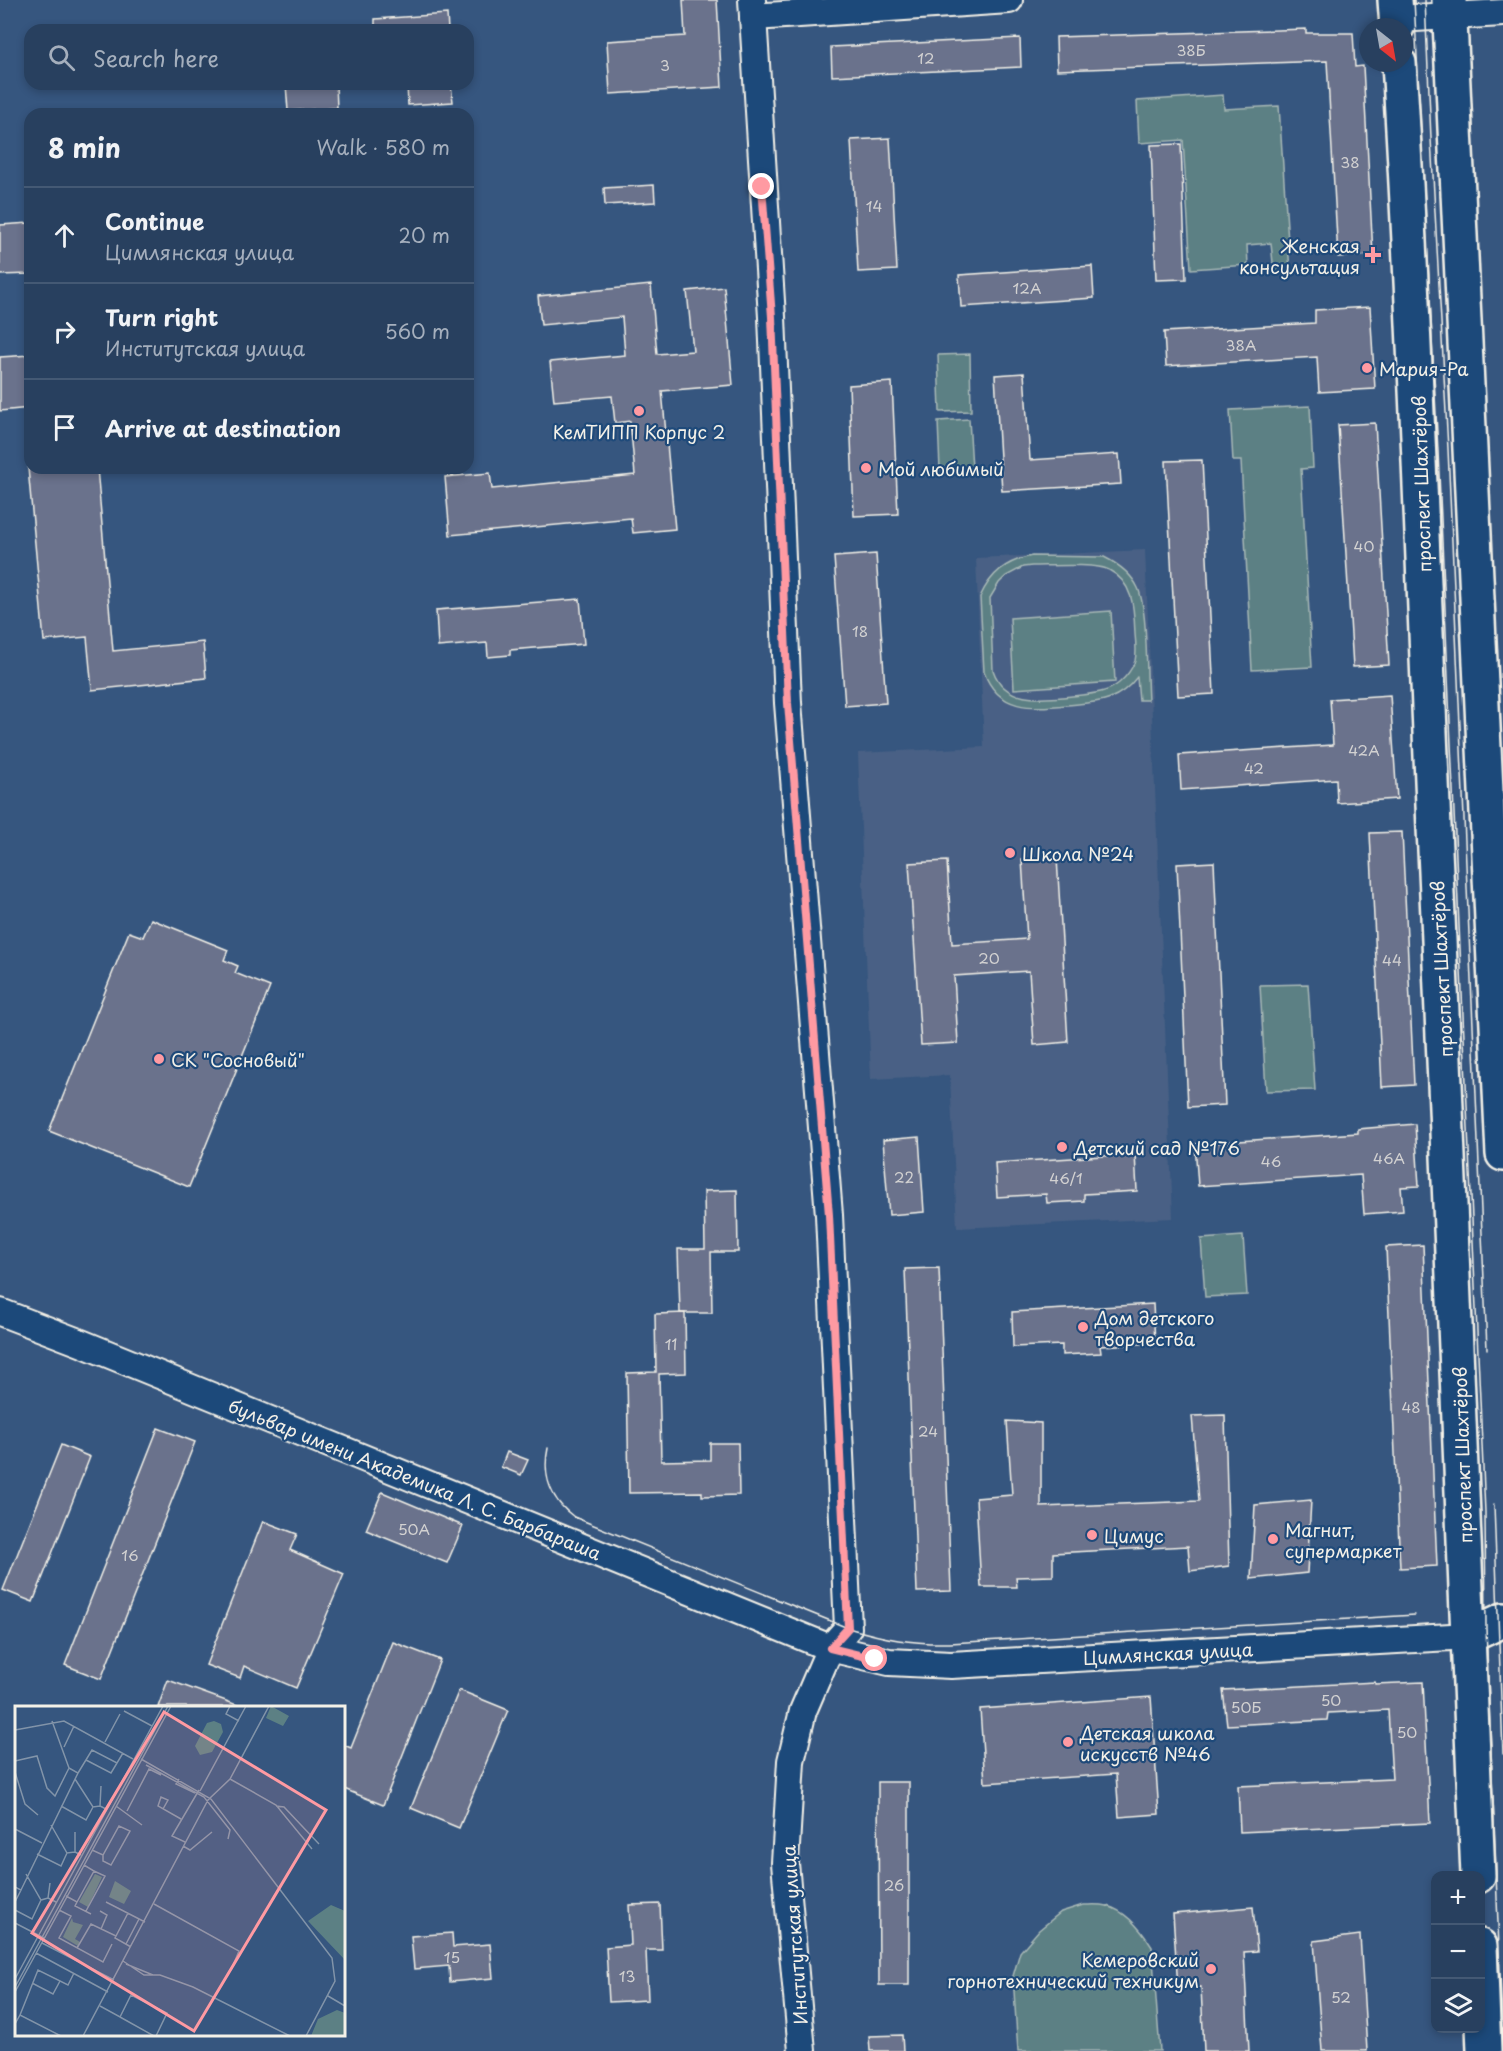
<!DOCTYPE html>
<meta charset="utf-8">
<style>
:root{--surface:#28405f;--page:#344b68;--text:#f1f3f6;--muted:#a5afbd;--line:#445974}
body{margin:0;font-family:"Playpen Sans",sans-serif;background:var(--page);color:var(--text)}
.controls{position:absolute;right:18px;bottom:18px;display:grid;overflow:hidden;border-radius:12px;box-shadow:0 3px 9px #0003}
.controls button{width:54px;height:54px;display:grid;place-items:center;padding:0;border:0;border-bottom:2px solid var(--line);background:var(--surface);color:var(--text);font:30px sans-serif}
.compass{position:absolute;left:1359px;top:18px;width:54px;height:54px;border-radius:50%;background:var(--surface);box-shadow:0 3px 9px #0003;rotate:149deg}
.stop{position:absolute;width:18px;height:18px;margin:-14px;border:4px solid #ff9aa2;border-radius:50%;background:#fff}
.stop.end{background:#ff9aa2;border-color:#fff;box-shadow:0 2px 6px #0008}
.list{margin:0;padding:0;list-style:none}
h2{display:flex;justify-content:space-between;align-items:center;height:78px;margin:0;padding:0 24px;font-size:26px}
h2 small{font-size:20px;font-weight:400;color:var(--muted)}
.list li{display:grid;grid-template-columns:39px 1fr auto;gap:18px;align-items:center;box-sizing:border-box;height:96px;padding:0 24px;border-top:2px solid var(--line)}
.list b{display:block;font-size:22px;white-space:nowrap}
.list p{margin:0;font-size:20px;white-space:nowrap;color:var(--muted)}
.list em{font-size:20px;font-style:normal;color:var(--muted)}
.icon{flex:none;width:33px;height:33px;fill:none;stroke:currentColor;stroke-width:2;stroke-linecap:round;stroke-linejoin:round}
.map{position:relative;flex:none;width:1503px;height:2051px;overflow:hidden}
.search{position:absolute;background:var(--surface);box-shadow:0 3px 9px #0003;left:24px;top:24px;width:450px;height:66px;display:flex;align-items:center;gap:15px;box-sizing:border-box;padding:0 21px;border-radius:18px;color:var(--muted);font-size:22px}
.panel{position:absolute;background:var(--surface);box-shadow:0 3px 9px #0003;left:24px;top:108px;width:450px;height:366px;border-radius:18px}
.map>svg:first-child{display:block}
</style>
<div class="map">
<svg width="1503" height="2051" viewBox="0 0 1503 2051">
<rect width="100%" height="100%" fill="#36567f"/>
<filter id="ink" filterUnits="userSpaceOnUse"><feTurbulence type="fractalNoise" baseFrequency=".0167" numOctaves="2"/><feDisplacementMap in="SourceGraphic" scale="12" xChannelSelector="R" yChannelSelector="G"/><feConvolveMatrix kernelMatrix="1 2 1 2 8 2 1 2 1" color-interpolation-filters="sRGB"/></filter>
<g filter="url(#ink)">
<polygon fill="#496185" points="1145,550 1173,1218 957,1228 950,1075 871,1079 858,753 984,747 976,558"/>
<g fill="#5c8084" stroke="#a8b8b6" stroke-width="1.5" fill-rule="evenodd">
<polygon points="1223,95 1224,109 1279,106 1290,272 1274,273 1271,243 1247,245 1248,265 1191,269 1183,140 1139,143 1137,101"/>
<polygon points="970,354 971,411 940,412 938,355"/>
<polygon points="1310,406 1313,468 1301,469 1312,667 1252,670 1241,461 1233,461 1230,410"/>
<polygon points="969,419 972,468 940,470 938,421"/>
<path d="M1032,556L1104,557C1118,564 1131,573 1138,588C1148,611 1146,672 1148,700H1139L1137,677C1117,703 1097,702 1067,705C1032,709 998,711 984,672L980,597C991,573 1006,561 1032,556ZM1032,566C1049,566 1096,563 1109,570C1134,583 1134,609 1135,634C1136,643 1137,652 1135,661C1132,669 1126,677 1119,683C1106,694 1089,694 1072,696C1043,699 1005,705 993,670L990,598L999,583L1006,576L1023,567Z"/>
<polygon points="1111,611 1115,682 1014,689 1010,618"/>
<polygon points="1308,984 1315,1090 1266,1091 1260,985"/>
<polygon points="1243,1236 1247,1295 1205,1297 1201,1239"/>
<path d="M1083,1905C1090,1905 1100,1904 1107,1906C1126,1911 1142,1931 1152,1947L1160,2051H1018L1013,1976L1020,1952L1039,1930L1061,1912Z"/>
</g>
<g fill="#6a728c" stroke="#f4f1e8" stroke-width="1.5">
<polygon points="683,0 717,0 722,87 610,94 607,41 685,36"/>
<polygon points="447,14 448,30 375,30 375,19"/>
<polygon points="1306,29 1306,33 1353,33 1355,67 1363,66 1373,255 1338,257 1327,61 1057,70 1056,37"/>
<polygon points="1020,38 1021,67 832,76 831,47"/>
<polygon points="286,84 336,84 337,108 288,111"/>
<polygon points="407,84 451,84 453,102 408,105"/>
<polygon points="890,138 897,270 858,272 851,140"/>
<polygon points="1181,144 1186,279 1156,280 1151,145"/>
<polygon points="654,185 655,202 605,205 604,188"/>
<polygon points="30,223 30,274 0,275 0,225"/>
<polygon points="1092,266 1094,298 961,307 959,275"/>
<polygon points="651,285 657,354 693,351 687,291 724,287 733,385 662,391 675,529 633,533 631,518 450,535 445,477 490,473 492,489 635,475 630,421 615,423 612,396 554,401 550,362 625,355 622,317 541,325 538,296"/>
<polygon points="1370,307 1375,389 1319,392 1317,357 1166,366 1164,332 1315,323 1315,310"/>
<polygon points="30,355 30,408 0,411 0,357"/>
<polygon points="1024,373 1030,460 1119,454 1121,484 1002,491 995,375"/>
<polygon points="892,382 898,514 854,516 849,385"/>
<polygon points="1375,423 1389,665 1353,667 1338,425"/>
<polygon points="1202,460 1214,694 1178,696 1166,461"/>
<polygon points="28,468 97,468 113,651 203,642 206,678 92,690 87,637 44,641"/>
<polygon points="876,554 886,703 845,706 834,557"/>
<polygon points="580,599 584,644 510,650 510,655 488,657 487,643 438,647 436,610"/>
<polygon points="1390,695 1397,799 1337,803 1336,779 1181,790 1179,755 1333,745 1330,699"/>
<polygon points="1402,832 1414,1085 1382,1087 1370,833"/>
<polygon points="1057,858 1068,1042 1034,1045 1029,971 954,976 958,1043 921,1045 909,863 947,861 952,944 1027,939 1022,860"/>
<polygon points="1214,862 1225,1105 1188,1107 1177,864"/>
<polygon points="151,919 228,950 224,960 238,966 235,973 270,987 189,1187 49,1131 129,932 143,937"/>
<polygon points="1415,1124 1419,1186 1401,1187 1403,1211 1364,1214 1361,1175 1198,1186 1195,1144 1358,1133 1358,1129"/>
<polygon points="919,1137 924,1212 889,1215 883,1140"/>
<polygon points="1135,1154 1137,1191 1084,1194 1084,1201 1047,1203 1046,1194 997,1197 995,1163"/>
<polygon points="737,1190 738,1252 711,1252 712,1313 680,1313 678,1249 705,1249 704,1191"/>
<polygon points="1423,1245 1437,1566 1400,1568 1386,1247"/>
<polygon points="939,1268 951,1591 917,1592 905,1269"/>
<polygon points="1153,1304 1155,1343 1100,1346 1101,1353 1062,1355 1062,1345 1013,1347 1012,1312"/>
<polygon points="685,1313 686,1373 659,1374 661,1461 710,1460 710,1443 738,1443 739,1495 702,1496 702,1492 629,1493 627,1373 656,1372 655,1314"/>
<polygon points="1225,1415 1229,1566 1190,1571 1188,1546 1053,1553 1053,1576 1016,1577 1017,1587 981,1587 976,1498 1012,1495 1007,1421 1041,1423 1041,1507 1199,1501 1192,1416"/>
<polygon points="158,1428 195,1442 101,1679 65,1665"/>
<polygon points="61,1445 90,1457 33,1602 3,1590"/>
<polygon points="507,1452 528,1460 521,1475 501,1467"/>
<polygon points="382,1492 463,1526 447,1563 366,1530"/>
<polygon points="1311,1500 1307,1573 1251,1579 1255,1505"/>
<polygon points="263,1521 297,1534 290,1550 344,1574 296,1688 244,1666 240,1678 206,1665"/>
<polygon points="393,1642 440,1660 383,1805 344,1789 344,1745 351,1748"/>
<polygon points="168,1680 240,1706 239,1707 158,1707"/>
<polygon points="1375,1682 1375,1684 1423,1682 1430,1823 1240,1832 1238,1786 1392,1779 1388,1710 1328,1713 1327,1720 1227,1725 1223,1690"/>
<polygon points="459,1690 508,1710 459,1828 411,1808"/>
<polygon points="1151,1697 1159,1814 1119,1817 1116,1774 985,1783 980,1709"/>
<polygon points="878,1782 909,1782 909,1985 879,1985"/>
<polygon points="660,1904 662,1950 646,1950 648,2000 609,2002 606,1947 631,1945 629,1905"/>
<polygon points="1253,1907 1257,1951 1244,1952 1249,2051 1204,2051 1201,1987 1178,1988 1173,1914"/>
<polygon points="452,1933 453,1947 490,1944 493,1978 450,1982 449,1966 414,1969 411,1936"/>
<polygon points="1360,1935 1367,2051 1322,2051 1314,1941"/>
<polygon points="902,2035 903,2051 870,2051 869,2036"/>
</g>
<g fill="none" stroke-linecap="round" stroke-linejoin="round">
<g stroke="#f4f1e8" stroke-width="30">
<g id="minor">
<polyline points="752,0 772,317 788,703 829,1215 848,1628 830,1648 803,1711 791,1761 785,1863 802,2051"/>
<polyline points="753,17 1009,0"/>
<polyline points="1397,19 1503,13"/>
<polyline points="0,1312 81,1343 830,1648 889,1662 951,1665 1469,1636"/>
</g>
</g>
<g stroke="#f4f1e8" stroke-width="38">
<g id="major">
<polyline points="1395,0 1397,27"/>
<polyline points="1449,0 1503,1154"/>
<path d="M1399,63C1415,318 1423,573 1434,828C1450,1177 1464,1526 1478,1876"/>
<polyline points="1469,1636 1503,1620"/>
<polyline points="1480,1946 1484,2051"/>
</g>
</g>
<use href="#minor" stroke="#1f4a7a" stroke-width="26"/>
<use href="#major" stroke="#1f4a7a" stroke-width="33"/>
<g stroke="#f4f1e8" stroke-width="1.5">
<polyline points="1414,0 1438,451 1485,1512 1486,1628 1503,2046"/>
<polyline points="1425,0 1431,139 1448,449 1487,1349"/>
<path d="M548,1448C542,1476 551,1500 574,1517L848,1628C886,1639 910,1644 950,1643L1415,1615"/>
<polyline points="1494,1505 1503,1754"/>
</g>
</g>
</g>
<g fill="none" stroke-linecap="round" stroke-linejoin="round" filter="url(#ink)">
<polyline stroke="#ff9aa2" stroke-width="8" points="762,187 772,317 788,703 829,1215 848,1628 830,1648 875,1659"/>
</g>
<g fill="#ff9aa2" stroke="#1f4a7a" stroke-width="2">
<path d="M1370 246h6v6h6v6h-6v6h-6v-6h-6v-6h6z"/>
<circle cx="1367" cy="368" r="6"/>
<circle cx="639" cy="411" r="6"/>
<circle cx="866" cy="468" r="6"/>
<circle cx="1010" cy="853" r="6"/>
<circle cx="159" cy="1059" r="6"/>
<circle cx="1062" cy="1147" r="6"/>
<circle cx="1083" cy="1327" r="6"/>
<circle cx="1092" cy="1535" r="6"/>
<circle cx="1273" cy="1539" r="6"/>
<circle cx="1068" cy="1742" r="6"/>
<circle cx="1211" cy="1969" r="6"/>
</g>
<g text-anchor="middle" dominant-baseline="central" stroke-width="4.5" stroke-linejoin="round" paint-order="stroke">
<g font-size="15" fill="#d2d1d1">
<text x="1191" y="49">38Б</text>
<text x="926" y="57">12</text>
<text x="665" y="64">3</text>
<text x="1350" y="161">38</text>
<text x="874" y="205">14</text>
<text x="1027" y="287">12А</text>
<text x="1241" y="344">38А</text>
<text x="1364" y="545">40</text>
<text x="860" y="630">18</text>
<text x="1364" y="749">42А</text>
<text x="1254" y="767">42</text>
<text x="989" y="957">20</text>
<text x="1392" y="959">44</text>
<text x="1389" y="1157">46А</text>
<text x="1271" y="1160">46</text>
<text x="904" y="1176">22</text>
<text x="1066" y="1177">46/1</text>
<text x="671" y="1343">11</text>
<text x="1411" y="1406">48</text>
<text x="928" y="1430">24</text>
<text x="414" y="1528">50А</text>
<text x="130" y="1554">16</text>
<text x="1331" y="1699">50</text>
<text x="1246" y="1706">50Б</text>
<text x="1407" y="1731">50</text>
<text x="894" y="1884">26</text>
<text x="452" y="1956">15</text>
<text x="627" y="1975">13</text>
<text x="1341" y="1996">52</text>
</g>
<g font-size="18" fill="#f4f1e8" stroke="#1f4a7a" text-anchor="start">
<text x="1360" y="245" text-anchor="end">Женская<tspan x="1360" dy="21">консультация</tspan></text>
<text x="1379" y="368">Мария-Ра</text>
<text x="639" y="431" text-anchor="middle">КемТИПП Корпус 2</text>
<text x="878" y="468">Мой любимый</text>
<text x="1022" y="853">Школа №24</text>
<text x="171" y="1059">СК "Сосновый"</text>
<text x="1074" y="1147">Детский сад №176</text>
<text x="1095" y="1317">Дом детского<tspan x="1095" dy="21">творчества</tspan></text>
<text x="1285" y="1529">Магнит,<tspan x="1285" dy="21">супермаркет</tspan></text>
<text x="1104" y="1535">Цимус</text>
<text x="1080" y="1732">Детская школа<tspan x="1080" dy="21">искусств №46</tspan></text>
<text x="1199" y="1959" text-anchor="end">Кемеровский<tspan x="1199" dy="21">горнотехнический техникум</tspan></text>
</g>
<g font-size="18" fill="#f4f1e8" stroke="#1f4a7a">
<text transform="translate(1421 484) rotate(-92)">проспект Шахтёров</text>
<text transform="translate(1441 969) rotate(-93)">проспект Шахтёров</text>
<text transform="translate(1462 1455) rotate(-92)">проспект Шахтёров</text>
<text transform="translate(415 1479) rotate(22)">бульвар имени Академика Л. С. Барбараша</text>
<text transform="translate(1168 1653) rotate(-3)">Цимлянская улица</text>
<text transform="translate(794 1935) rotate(-94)">Институтская улица</text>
</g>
</g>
<g transform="translate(15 1706)">
<rect width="330" height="330" fill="#36567f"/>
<path d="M256,0L274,10L268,20L251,12ZM199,15L206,18L208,26L197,46L185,49L180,40L192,17ZM80,168L87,171L73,201L64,196ZM100,175L116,185L109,198L94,191ZM316,199L330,205V254L293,215ZM57,212L58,216L68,219L60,233L65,236L63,240L48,231ZM322,304L330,307V330H296L303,313Z" fill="#5c8084"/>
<path fill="none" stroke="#8294a9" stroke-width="1.5" d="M215,0L211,8L224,15M109,5L137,20M37,15L54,62M0,24L49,15L118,53M90,36L105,8M49,41L59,20M126,53L196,93L317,252L320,275L291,330M71,54L96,67L102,57M0,55L22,50L32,82L40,90L54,62M131,59L189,91L215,124L213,133M0,66L10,98L23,109M63,67L77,44L102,57L108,47M60,73L78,101L85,100M164,73L161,78L180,87M215,73L261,99L297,143M86,80L85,100L91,103M185,85L231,0M46,100L71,114L78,101M101,100L127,119M261,100L269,101L304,138M148,103L153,94L146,91L143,100L166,113M112,105L134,63L146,69M36,119L52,147L60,146M0,123L27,137M60,126V146L66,149M170,136L157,130L184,84M168,140L175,144L197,126M77,144L88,149L104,120L115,125L96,159L88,155V149M22,148L46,160L52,147M11,168L26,194L33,192M35,177L33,192L41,196M0,181L6,184L0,196M6,184L63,67L54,62M51,190L62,196L79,165L69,159M62,196L60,200L76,208M91,196L130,216M139,198L224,245L216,264M0,204L17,213L26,194M44,204L56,210L44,232L88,256L97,238M71,205L90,170L79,165M85,205L92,209L86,223M113,207L100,232L116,241M0,217L29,232M27,237L99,274M111,238L124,213M62,242L76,218L101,230M21,247L93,286M108,255L129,269H145L178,281L275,330M111,258L138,269M0,273L148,0M17,277L38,288L45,275M0,281L153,0M0,286L156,0M313,290L330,300M85,300L105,311L116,289L152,307L141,330M5,309L23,264L53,279L59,267M105,311L139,330M0,318L5,309L46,330M68,330L193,94L215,73L254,0"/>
<path fill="#ff9aa2" fill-opacity="0.15" stroke="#ff9aa2" stroke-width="3" d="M149,6L311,104L179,325L17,227Z"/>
<rect width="330" height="330" fill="none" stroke="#f4f1e8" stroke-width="3"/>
</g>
</svg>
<div class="controls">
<button>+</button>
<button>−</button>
<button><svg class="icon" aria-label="layers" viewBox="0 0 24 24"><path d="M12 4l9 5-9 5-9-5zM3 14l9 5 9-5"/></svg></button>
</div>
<svg class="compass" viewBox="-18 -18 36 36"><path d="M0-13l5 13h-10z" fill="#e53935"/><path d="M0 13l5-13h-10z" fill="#a5afbd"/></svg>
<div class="stop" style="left:875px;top:1659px"></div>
<div class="stop end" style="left:762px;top:187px"></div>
<div class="search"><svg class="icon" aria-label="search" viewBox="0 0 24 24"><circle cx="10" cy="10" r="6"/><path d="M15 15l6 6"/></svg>Search here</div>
<section class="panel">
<h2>8 min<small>Walk · 580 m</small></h2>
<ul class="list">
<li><svg class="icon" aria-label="ahead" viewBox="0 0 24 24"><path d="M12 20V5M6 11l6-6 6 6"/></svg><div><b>Continue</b><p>Цимлянская улица</p></div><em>20 m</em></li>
<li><svg class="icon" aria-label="right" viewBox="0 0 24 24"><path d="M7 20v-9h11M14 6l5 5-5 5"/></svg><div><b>Turn right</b><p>Институтская улица</p></div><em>560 m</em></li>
<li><svg class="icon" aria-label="arrive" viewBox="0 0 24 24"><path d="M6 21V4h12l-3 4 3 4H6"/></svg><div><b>Arrive at destination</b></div></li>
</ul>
</section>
</div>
